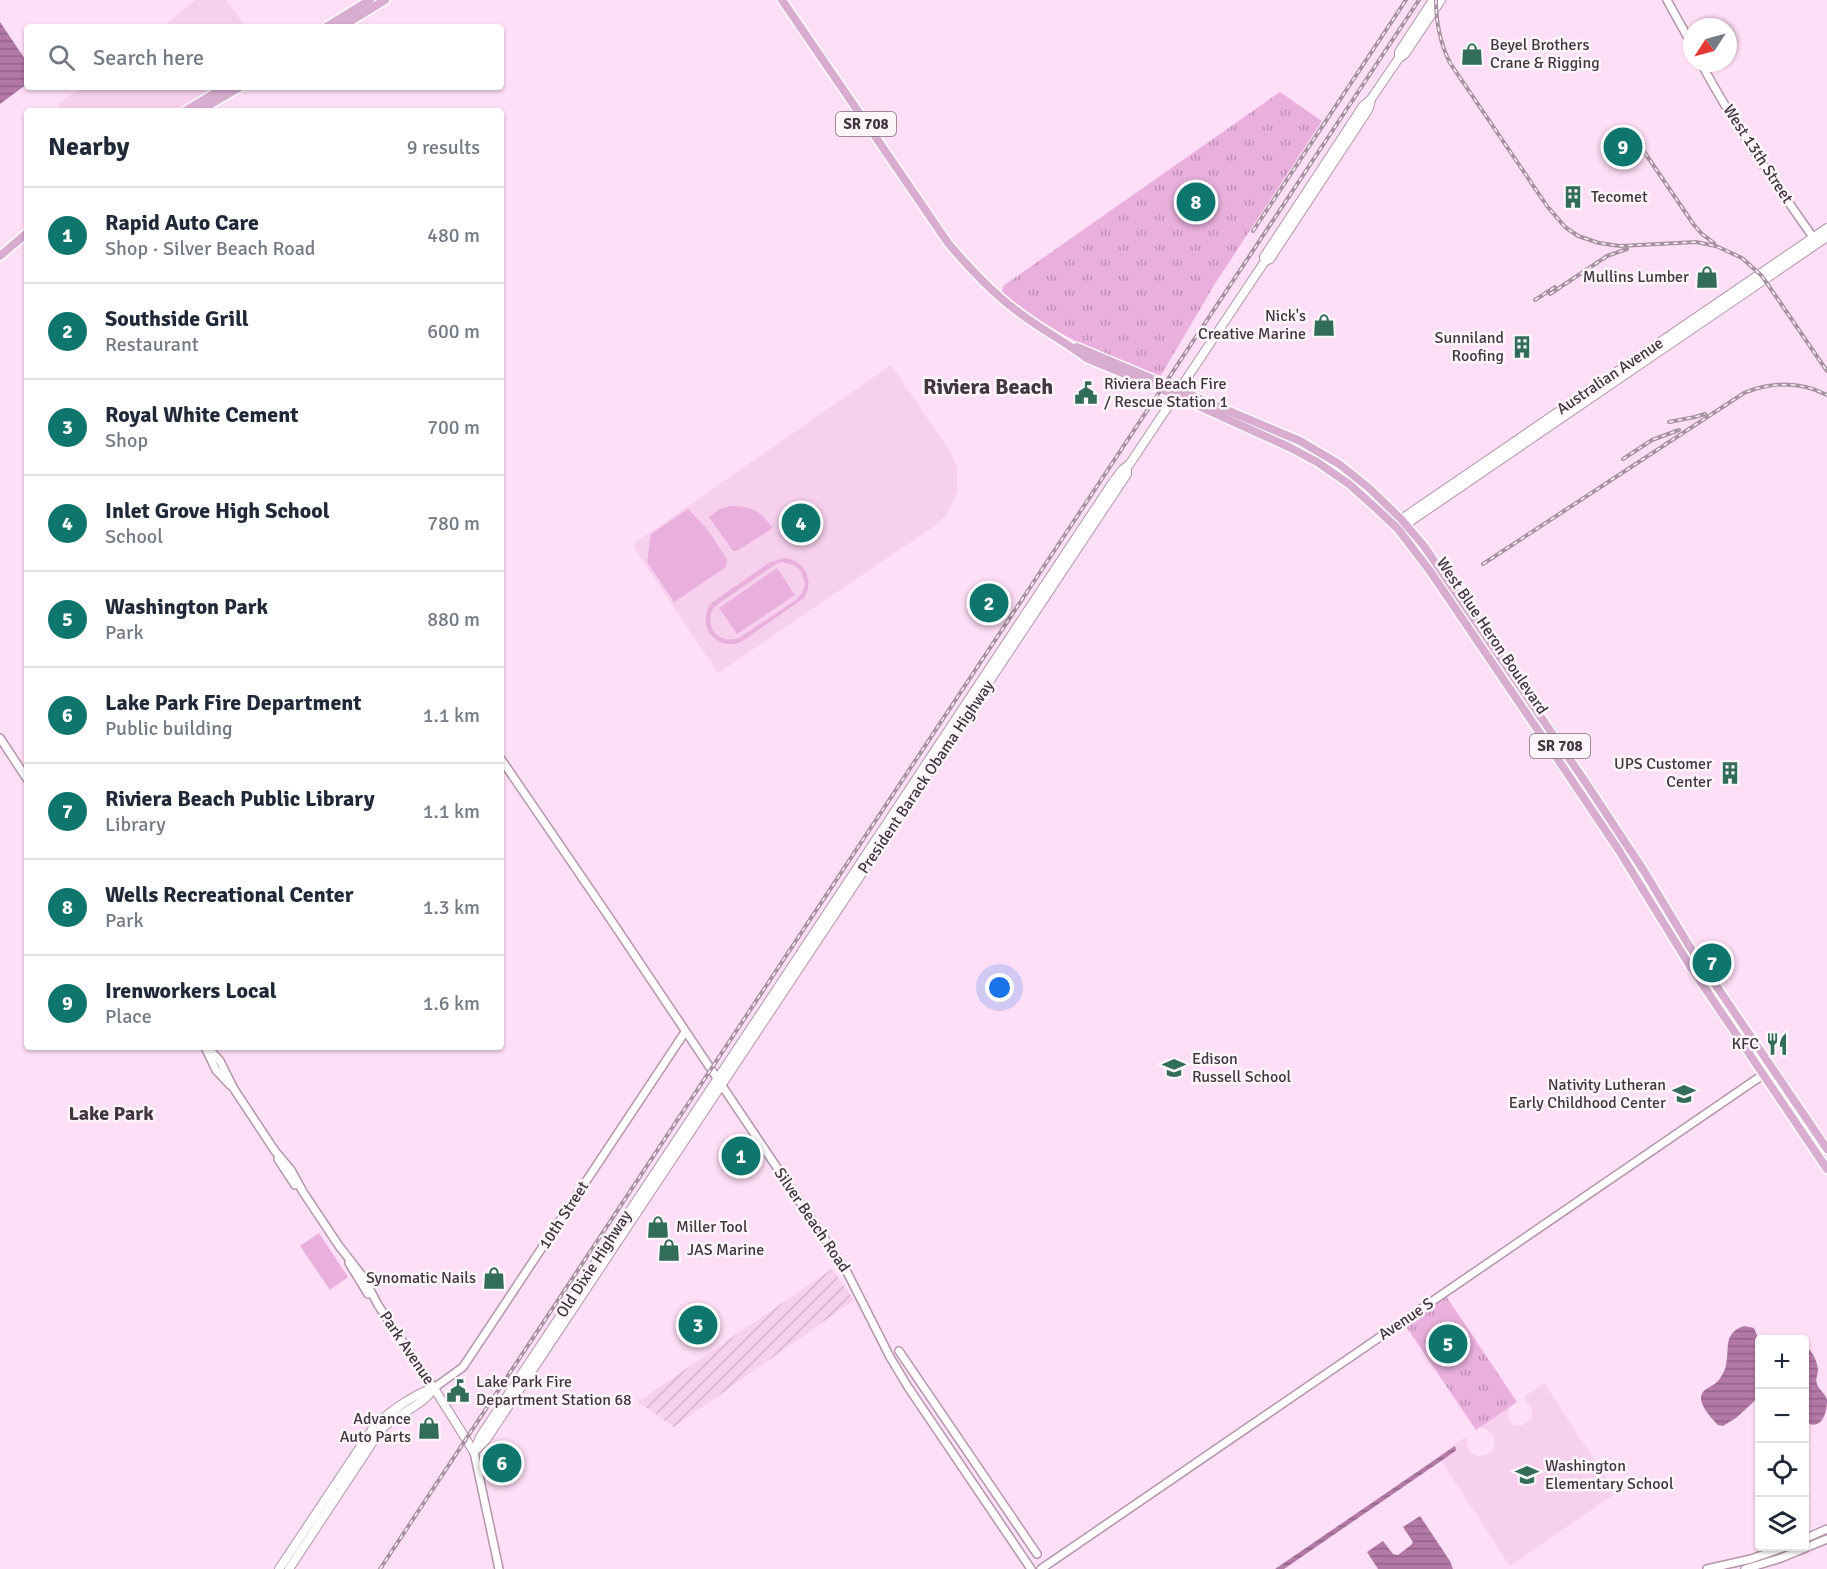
<!DOCTYPE html>
<meta charset="utf-8">
<style>
:root{--surface:#fff;--page:#f6f6f7;--text:#1f2937;--muted:#747a83;--line:#e0e1e3;--accent:#0f766e}
body{margin:0;font-family:Signika,sans-serif;background:var(--page);color:var(--text)}
.controls{position:absolute;right:18px;bottom:18px;display:grid;overflow:hidden;border-radius:6px;box-shadow:0 2px 4px #0004}
.controls button{width:54px;height:54px;display:grid;place-items:center;padding:0;border:0;border-bottom:2px solid var(--line);background:var(--surface);color:var(--text);font:30px sans-serif}
.compass{position:absolute;left:1683px;top:18px;width:54px;height:54px;border-radius:50%;background:var(--surface);box-shadow:0 2px 4px #0004;rotate:234deg}
.you{position:absolute;left:1000px;top:988px;width:21px;height:21px;margin:-15px;border:4px solid #fff;border-radius:50%;background:#1a73e8;box-shadow:0 0 0 9px #1a73e833}
.badge{display:grid;place-items:center;width:39px;height:39px;border-radius:50%;background:var(--accent);color:#fff;font-size:20px;font-weight:700}
.pin{position:absolute;translate:-50% -50%;border:3px solid #fff;box-shadow:0 2px 6px #0006}
.list{margin:0;padding:0;list-style:none}
h2{display:flex;justify-content:space-between;align-items:center;height:78px;margin:0;padding:0 24px;font-size:26px}
h2 small{font-size:20px;font-weight:400;color:var(--muted)}
.list li{display:grid;grid-template-columns:39px 1fr auto;gap:18px;align-items:center;box-sizing:border-box;height:96px;padding:0 24px;border-top:2px solid var(--line)}
.list b{display:block;font-size:22px;white-space:nowrap}
.list p{margin:0;font-size:20px;white-space:nowrap;color:var(--muted)}
.list em{font-size:20px;font-style:normal;color:var(--muted)}
.icon{flex:none;width:33px;height:33px;fill:none;stroke:currentColor;stroke-width:2;stroke-linecap:round;stroke-linejoin:round}
.map{position:relative;flex:none;width:1827px;height:1569px;overflow:hidden}
.search{position:absolute;background:var(--surface);box-shadow:0 2px 4px #0004;left:24px;top:24px;width:480px;height:66px;display:flex;align-items:center;gap:15px;box-sizing:border-box;padding:0 21px;border-radius:6px;color:var(--muted);font-size:22px}
.panel{position:absolute;background:var(--surface);box-shadow:0 2px 4px #0004;left:24px;top:108px;width:480px;height:942px;border-radius:6px}
.map>svg:first-child{display:block}
</style>
<div class="map">
<svg width="1827" height="1569" viewBox="0 0 1827 1569">
<defs>
<pattern id="industrial-furrows" width="10" height="10" patternUnits="userSpaceOnUse" patternTransform="scale(1.5)"><rect width="10" height="10" fill="#f6d0ed"/><path d="M-1 1l2-2M0 10L10 0M9 11l2-2" fill="none" stroke="#d4b3cc"/></pattern>
<pattern id="park-tufts" width="24" height="20" patternUnits="userSpaceOnUse" patternTransform="scale(1.5)"><rect width="24" height="20" fill="#e9b0dd"/><path d="M3 7l-1-3M5 7V3M7 7l1-3M15 17l-1-3M17 17v-4M19 17l1-3" fill="none" stroke="#be90b5"/></pattern>
<pattern id="water-rules" width="6" height="5" patternUnits="userSpaceOnUse" patternTransform="scale(1.5)"><rect width="6" height="5" fill="#b279a6"/><path d="M0 2.5h6" fill="none" stroke="#926489"/></pattern>
</defs>
<rect width="100%" height="100%" fill="#ffdff7"/>
<g fill="#f6d0ed">
<polygon points="195,0 226,0 246,27 163,27"/>
<polygon points="82,87 216,87 177,111 62,111 58,104"/>
<polygon points="891,365 952,454 957,468 957,492 946,516 930,529 718,673 634,548 635,543"/>
<polygon points="1544,1383 1616,1493 1510,1566 1438,1456 1467,1436 1467,1445 1470,1452 1477,1456 1486,1455 1492,1451 1495,1444 1494,1436 1488,1430 1479,1427 1510,1407 1508,1415 1510,1422 1514,1425 1520,1426 1526,1423 1532,1418 1532,1410 1524,1397"/>
</g>
<polygon fill="url(#industrial-furrows)" points="832,1269 854,1300 674,1427 638,1402"/>
<g fill="#e9b0dd" fill-rule="evenodd">
<path d="M730,506C752,506 760,511 773,528L737,551H733L709,517L720,509Z"/>
<polygon points="688,509 707,529 727,559 726,567 674,602 647,562 651,534"/>
<path d="M785,558C805,561 815,581 804,598L741,642C715,651 697,627 710,604L770,562ZM781,562L794,565L801,571L805,584L802,593L796,600L739,638C718,645 703,626 714,607L773,566Z"/>
<polygon points="777,568 795,595 737,634 719,608"/>
<polygon points="319,1233 348,1277 330,1290 300,1246"/>
</g>
<g fill="url(#park-tufts)">
<path d="M1280,92L1322,121L1216,282L1160,377C1126,363 1090,350 1059,332C1039,320 1020,307 1002,292L1003,286Z"/>
<polygon points="1446,1296 1517,1402 1476,1430 1405,1325"/>
</g>
<g fill="url(#water-rules)">
<polygon points="0,22 27,62 27,84 0,104"/>
<path d="M1744,1326L1754,1328L1759,1340V1397L1736,1418L1723,1426L1718,1425C1712,1419 1700,1406 1701,1397C1702,1388 1713,1387 1718,1381C1720,1379 1724,1372 1725,1369C1731,1350 1721,1334 1744,1326Z"/>
<path d="M1805,1345C1812,1351 1817,1360 1818,1370C1818,1375 1815,1378 1817,1384C1819,1390 1826,1394 1827,1400C1827,1416 1820,1431 1805,1422Z"/>
<polygon points="1455,1446 1456,1450 1454,1452 1284,1569 1275,1569"/>
<polygon points="1420,1516 1450,1561 1453,1569 1378,1569 1367,1552 1383,1541 1393,1554 1398,1555 1411,1545 1413,1542 1403,1527"/>
</g>
<g fill="none" stroke-linecap="round" stroke-linejoin="round">
<g stroke="#b295ab" stroke-width="10">
<g id="tertiary">
<polyline points="1667,0 1692,45"/>
<path d="M1701,63C1734,125 1775,183 1815,240"/>
<polyline points="0,738 27,779"/>
<polyline points="501,759 609,917 847,1272 890,1357 908,1387 1031,1569"/>
<polyline points="205,1047 216,1070 230,1085"/>
<polyline points="207,1047 220,1061 234,1089 275,1151 291,1170 303,1192 339,1246 364,1278 378,1305 434,1388 463,1367 685,1032"/>
<polyline points="278,1159 295,1185"/>
<polyline points="349,1263 368,1294"/>
<polyline points="899,1351 1037,1554"/>
<polyline points="474,1452 499,1569"/>
<polyline points="1804,1539 1827,1529"/>
<polyline points="1041,1569 1767,1072"/>
<polyline points="1707,1569 1751,1559 1788,1546"/>
<polyline points="1745,1569 1781,1558 1827,1539"/>
</g>
</g>
<g stroke="#b295ab" stroke-width="10">
<g id="secondary">
<polyline points="1399,58 1405,54 1441,0"/>
<polyline points="1265,261 1264,257 1363,106 1371,99 1399,58 1399,52 1433,0"/>
<polyline points="1397,522 1827,228"/>
<polyline points="1402,527 1827,237"/>
<polyline points="434,1388 474,1452"/>
<polyline points="475,1451 486,1440 1127,474 1127,468"/>
<polyline points="474,1452 480,1437 1113,482 1123,469 1129,465 1265,261 1270,259 1366,113 1369,108 1371,99"/>
<path d="M279,1569L373,1428C386,1414 415,1393 434,1388"/>
<path d="M289,1569L380,1431C395,1414 421,1408 434,1388"/>
</g>
</g>
<g stroke="#fff" stroke-width="11">
<g id="primary">
<path d="M782,0L948,243C970,269 993,294 1021,314C1042,330 1066,342 1086,358L1159,388L1289,447L1317,462L1349,484L1378,510L1398,529L1430,571L1567,773L1618,849L1690,966L1827,1169"/>
<polyline points="326,27 370,0"/>
<polyline points="341,27 385,0"/>
<polyline points="185,111 225,87"/>
<polyline points="199,111 240,87"/>
<polyline points="0,256 27,233"/>
<polyline points="1077,347 1300,441 1339,464 1369,488 1401,519 1424,546 1586,783 1644,871 1688,944 1827,1149"/>
</g>
</g>
<use href="#tertiary" stroke="#fff" stroke-width="7"/>
<use href="#secondary" stroke="#fff" stroke-width="8"/>
<use href="#primary" stroke="#d8add0" stroke-width="8"/>
<g stroke="#a891a2" stroke-width="4">
<g id="rail">
<path d="M1436,0C1436,22 1440,43 1450,63L1547,206L1565,227L1578,236L1599,243L1620,246L1696,242L1716,246L1742,258L1762,276L1827,371"/>
<polyline points="1645,153 1694,225 1702,234 1714,243"/>
<polyline points="1253,231 1406,0"/>
<polyline points="1550,294 1607,256 1627,249"/>
<polyline points="1535,300 1555,287"/>
<polyline points="1669,422 1695,417 1705,414"/>
<polyline points="1623,459 1652,440 1679,430"/>
<path d="M1483,564L1744,393C1771,382 1800,381 1827,395"/>
<polyline points="380,1569 1419,0"/>
</g>
</g>
<use href="#rail" stroke="#fcf5fa" stroke-width="1.5" stroke-dasharray="4.5" stroke-linecap="butt"/>
</g>
<defs>
<g id="shop-bare" transform="scale(1.8)"><path d="M-5-2.5h2.3a2.7 3.5 0 0 1 5.4 0H5L5.5 6h-11ZM-1.5-2.5h3a1.5 2.3 0 0 0-3 0Z" fill="#316d58" stroke="#fcf5fa" stroke-width="2.5" paint-order="stroke"/></g>
<g id="building-bare" transform="scale(1.8)"><path d="M-4-6H4V6H1V3H-1V6H-4ZM-2.5-4.3h1.7v1.8h-1.7ZM.8-4.3h1.7v1.8H.8ZM-2.5-1h1.7V.8h-1.7ZM.8-1h1.7V.8H.8Z" fill="#316d58" stroke="#fcf5fa" stroke-width="2.5" paint-order="stroke"/></g>
<g id="civic-bare" transform="scale(1.8)"><path d="M-.6-6.5H3V-4.5H.6V-3L4-1V1h2V6H-6V1h2V-1L-.6-3ZM-1.2 2.5V6h2.4V2.5Z" fill="#316d58" stroke="#fcf5fa" stroke-width="2.5" paint-order="stroke"/></g>
<g id="restaurant-bare" transform="scale(1.8)"><path d="M-5-6h1v4h1v-4h1v4h1v-4h1v5L-1.5 .5V6h-2V.5L-5-1ZM5-6V6H3V1.5H1.5Q1.5-4 5-6Z" fill="#316d58" stroke="#fcf5fa" stroke-width="2.5" paint-order="stroke"/></g>
<g id="school-bare" transform="scale(1.8)"><path d="M0-5L7-2L0 1L-7-2ZM-4 1L0 2.5L4 1V4Q0 6-4 4Z" fill="#316d58" stroke="#fcf5fa" stroke-width="2.5" paint-order="stroke"/></g>
</defs>
<g fill-rule="evenodd">
<use href="#shop-bare" x="1472" y="54"/>
<use href="#building-bare" x="1573" y="197"/>
<use href="#shop-bare" x="1707" y="277"/>
<use href="#shop-bare" x="1324" y="325"/>
<use href="#building-bare" x="1522" y="347"/>
<use href="#civic-bare" x="1086" y="393"/>
<use href="#building-bare" x="1730" y="773"/>
<use href="#restaurant-bare" x="1777" y="1044"/>
<use href="#school-bare" x="1174" y="1068"/>
<use href="#school-bare" x="1684" y="1094"/>
<use href="#shop-bare" x="658" y="1227"/>
<use href="#shop-bare" x="669" y="1250"/>
<use href="#shop-bare" x="494" y="1278"/>
<use href="#civic-bare" x="458" y="1391"/>
<use href="#shop-bare" x="429" y="1428"/>
<use href="#school-bare" x="1527" y="1475"/>
</g>
<g text-anchor="middle" dominant-baseline="central" stroke-width="5" stroke-linejoin="round" paint-order="stroke">
<g fill="#fcf5fa" stroke="#7a6f77" stroke-width="1.5">
<rect x="836" y="112" width="60" height="24" rx="4.5"/>
<rect x="1530" y="734" width="60" height="24" rx="4.5"/>
</g>
<g font-size="15" font-weight="bold" fill="#42363f">
<text x="866" y="124">SR 708</text>
<text x="1560" y="746">SR 708</text>
</g>
<g font-size="16" fill="#42363f" stroke="#fcf5fa" text-anchor="start">
<text x="1490" y="45">Beyel Brothers<tspan x="1490" dy="18">Crane &amp; Rigging</tspan></text>
<text x="1591" y="197">Tecomet</text>
<text x="1689" y="277" text-anchor="end">Mullins Lumber</text>
<text x="1306" y="316" text-anchor="end">Nick's<tspan x="1306" dy="18">Creative Marine</tspan></text>
<text x="1504" y="338" text-anchor="end">Sunniland<tspan x="1504" dy="18">Roofing</tspan></text>
<text x="1104" y="384">Riviera Beach Fire<tspan x="1104" dy="18">/ Rescue Station 1</tspan></text>
<text x="1712" y="764" text-anchor="end">UPS Customer<tspan x="1712" dy="18">Center</tspan></text>
<text x="1759" y="1044" text-anchor="end">KFC</text>
<text x="1192" y="1059">Edison<tspan x="1192" dy="18">Russell School</tspan></text>
<text x="1666" y="1085" text-anchor="end">Nativity Lutheran<tspan x="1666" dy="18">Early Childhood Center</tspan></text>
<text x="676" y="1227">Miller Tool</text>
<text x="687" y="1250">JAS Marine</text>
<text x="476" y="1278" text-anchor="end">Synomatic Nails</text>
<text x="476" y="1382">Lake Park Fire<tspan x="476" dy="18">Department Station 68</tspan></text>
<text x="411" y="1419" text-anchor="end">Advance<tspan x="411" dy="18">Auto Parts</tspan></text>
<text x="1545" y="1466">Washington<tspan x="1545" dy="18">Elementary School</tspan></text>
</g>
<g font-size="16" fill="#42363f" stroke="#fcf5fa">
<text transform="translate(1758 154) rotate(57)">West 13th Street</text>
<text transform="translate(1610 376) rotate(-34)">Australian Avenue</text>
<text transform="translate(1492 636) rotate(56)">West Blue Heron Boulevard</text>
<text transform="translate(926 777) rotate(-56)">President Barack Obama Highway</text>
<text transform="translate(564 1215) rotate(-57)">10th Street</text>
<text transform="translate(812 1220) rotate(56)">Silver Beach Road</text>
<text transform="translate(594 1264) rotate(-57)">Old Dixie Highway</text>
<text transform="translate(1406 1319) rotate(-34)">Avenue S</text>
<text transform="translate(407 1348) rotate(56)">Park Avenue</text>
</g>
<g font-size="20" font-weight="bold" fill="#42363f" stroke="#fcf5fa">
<text x="111" y="1113">Lake Park</text>
</g>
<g font-size="22" font-weight="bold" fill="#42363f" stroke="#fcf5fa">
<text x="988" y="386">Riviera Beach</text>
</g>
</g>
</svg>
<div class="controls">
<button>+</button>
<button>−</button>
<button><svg class="icon" aria-label="locate" viewBox="0 0 24 24"><circle cx="12" cy="12" r="6"/><path d="M12 2v4M12 18v4M2 12h4M18 12h4"/></svg></button>
<button><svg class="icon" aria-label="layers" viewBox="0 0 24 24"><path d="M12 4l9 5-9 5-9-5zM3 14l9 5 9-5"/></svg></button>
</div>
<svg class="compass" viewBox="-18 -18 36 36"><path d="M0-13l5 13h-10z" fill="#e53935"/><path d="M0 13l5-13h-10z" fill="#747a83"/></svg>
<div class="you"></div>
<div class="pin badge" style="left:741px;top:1156px">1</div>
<div class="pin badge" style="left:989px;top:603px">2</div>
<div class="pin badge" style="left:698px;top:1325px">3</div>
<div class="pin badge" style="left:801px;top:523px">4</div>
<div class="pin badge" style="left:1448px;top:1344px">5</div>
<div class="pin badge" style="left:502px;top:1463px">6</div>
<div class="pin badge" style="left:1712px;top:963px">7</div>
<div class="pin badge" style="left:1196px;top:202px">8</div>
<div class="pin badge" style="left:1623px;top:147px">9</div>
<div class="search"><svg class="icon" aria-label="search" viewBox="0 0 24 24"><circle cx="10" cy="10" r="6"/><path d="M15 15l6 6"/></svg>Search here</div>
<section class="panel">
<h2>Nearby<small>9 results</small></h2>
<ul class="list">
<li><span class="badge">1</span><div><b>Rapid Auto Care</b><p>Shop · Silver Beach Road</p></div><em>480 m</em></li>
<li><span class="badge">2</span><div><b>Southside Grill</b><p>Restaurant</p></div><em>600 m</em></li>
<li><span class="badge">3</span><div><b>Royal White Cement</b><p>Shop</p></div><em>700 m</em></li>
<li><span class="badge">4</span><div><b>Inlet Grove High School</b><p>School</p></div><em>780 m</em></li>
<li><span class="badge">5</span><div><b>Washington Park</b><p>Park</p></div><em>880 m</em></li>
<li><span class="badge">6</span><div><b>Lake Park Fire Department</b><p>Public building</p></div><em>1.1 km</em></li>
<li><span class="badge">7</span><div><b>Riviera Beach Public Library</b><p>Library</p></div><em>1.1 km</em></li>
<li><span class="badge">8</span><div><b>Wells Recreational Center</b><p>Park</p></div><em>1.3 km</em></li>
<li><span class="badge">9</span><div><b>Irenworkers Local</b><p>Place</p></div><em>1.6 km</em></li>
</ul>
</section>
</div>
